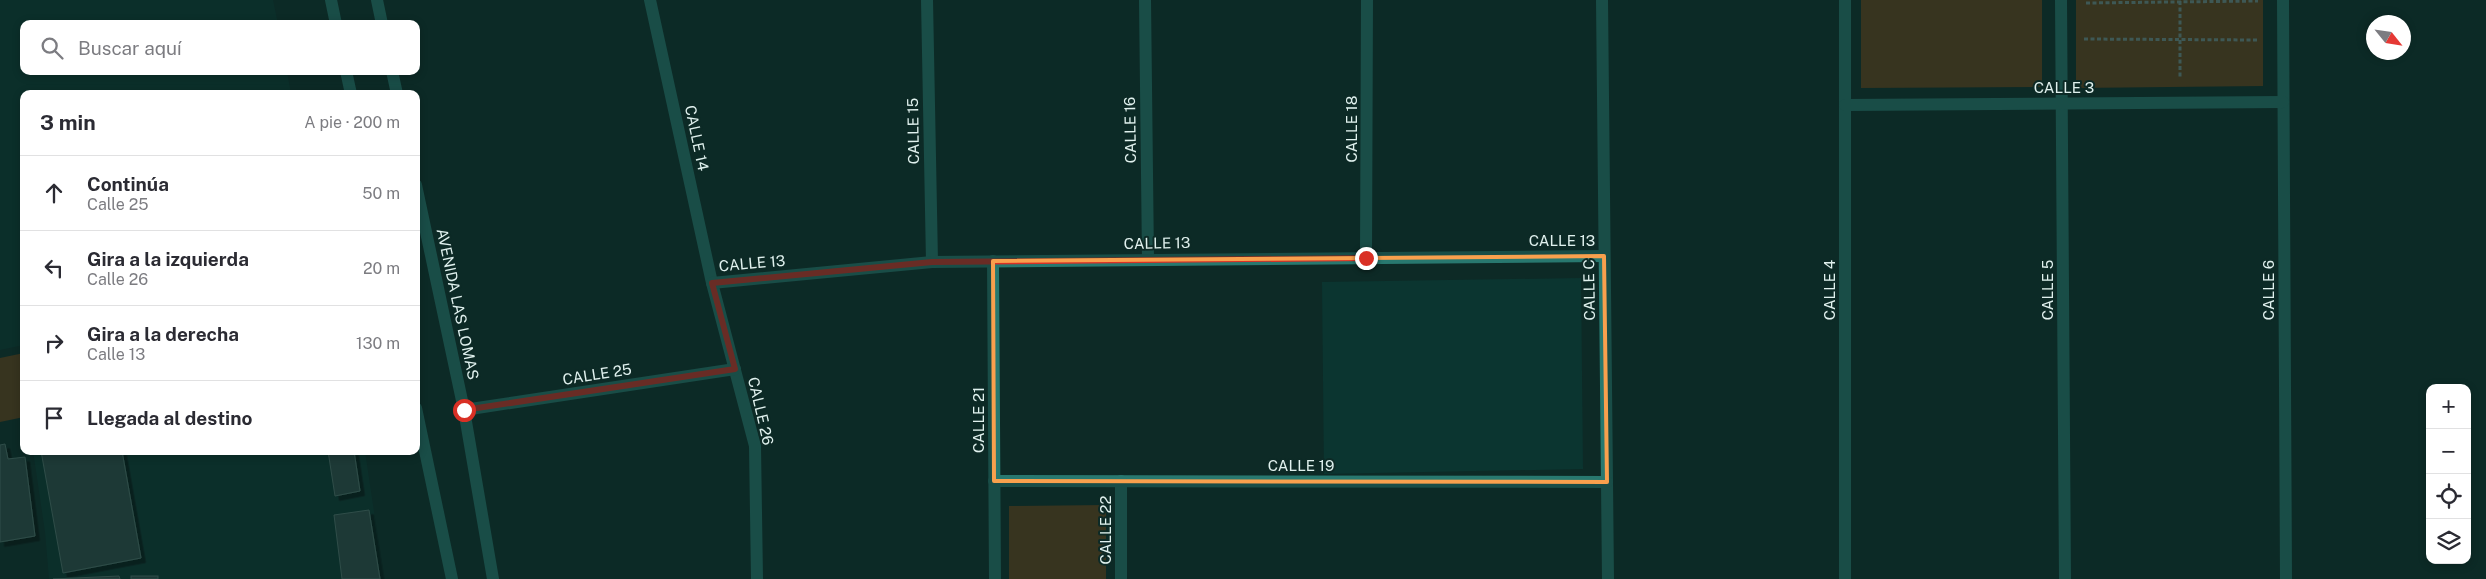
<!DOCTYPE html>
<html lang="es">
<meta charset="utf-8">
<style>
:root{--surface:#fff;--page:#f7f7f7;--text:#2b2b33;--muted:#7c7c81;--line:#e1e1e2}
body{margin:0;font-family:"Public Sans",sans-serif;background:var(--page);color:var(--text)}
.controls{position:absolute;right:15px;bottom:15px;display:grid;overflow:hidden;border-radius:10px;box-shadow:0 2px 8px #0003}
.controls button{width:45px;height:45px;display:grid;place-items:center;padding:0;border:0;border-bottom:1px solid var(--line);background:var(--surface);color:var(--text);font:25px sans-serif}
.compass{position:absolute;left:2366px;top:15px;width:45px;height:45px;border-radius:50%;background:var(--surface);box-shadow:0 2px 8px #0003;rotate:120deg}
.stop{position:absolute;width:15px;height:15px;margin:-11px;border:4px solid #d93025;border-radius:50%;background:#fff}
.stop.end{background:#d93025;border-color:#fff;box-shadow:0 1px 5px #0008}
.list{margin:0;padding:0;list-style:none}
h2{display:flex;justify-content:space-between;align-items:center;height:65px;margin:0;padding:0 20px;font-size:21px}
h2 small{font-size:16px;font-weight:400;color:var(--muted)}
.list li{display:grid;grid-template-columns:32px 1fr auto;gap:15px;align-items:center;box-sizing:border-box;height:75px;padding:0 20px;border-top:1px solid var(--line)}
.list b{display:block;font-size:19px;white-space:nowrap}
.list p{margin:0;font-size:16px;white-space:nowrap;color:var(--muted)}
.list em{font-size:16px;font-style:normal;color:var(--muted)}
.icon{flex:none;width:28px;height:28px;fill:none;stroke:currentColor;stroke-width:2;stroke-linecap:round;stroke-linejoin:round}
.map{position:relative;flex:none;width:2486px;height:579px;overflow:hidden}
.search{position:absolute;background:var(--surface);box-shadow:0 2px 8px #0003;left:20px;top:20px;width:400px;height:55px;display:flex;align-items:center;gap:12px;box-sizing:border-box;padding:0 18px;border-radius:10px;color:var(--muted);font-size:19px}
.panel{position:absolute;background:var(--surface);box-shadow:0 2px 8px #0003;left:20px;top:90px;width:400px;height:365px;border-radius:10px}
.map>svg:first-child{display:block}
</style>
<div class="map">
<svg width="2486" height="579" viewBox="0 0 2486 579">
<defs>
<filter id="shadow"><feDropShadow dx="4.5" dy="4.5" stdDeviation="0" flood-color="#0009"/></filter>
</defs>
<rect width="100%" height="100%" fill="#0d2a26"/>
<g fill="#0b3530">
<polygon points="0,0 273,0 278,24 24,24 24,71 287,71 291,94 24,94 24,345 0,350"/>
<polygon points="1581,278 1583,469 1324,474 1322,282"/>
<polygon points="33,451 365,451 384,579 49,579 45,532"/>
</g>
<g fill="#6b4017">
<polygon points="1861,0 2042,0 2042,87 1861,88"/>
<polygon points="2076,0 2263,0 2263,86 2076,88"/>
<polygon points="24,353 24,417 0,422 0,358"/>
<polygon points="1106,505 1106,579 1009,579 1009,506"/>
</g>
<g fill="#314e4a" stroke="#597772" filter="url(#shadow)">
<polygon points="5,444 8,459 25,457 35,536 0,542 0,445"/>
<polygon points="41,451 122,451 141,558 63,573"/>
<polygon points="328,451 354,451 360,491 335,496"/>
<polygon points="369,510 380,579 342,579 334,515"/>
<polygon points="119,576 120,579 53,579"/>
<rect x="131" y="576" width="27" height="3"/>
</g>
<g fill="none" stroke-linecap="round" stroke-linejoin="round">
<g stroke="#7a918e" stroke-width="3" stroke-dasharray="4 2.5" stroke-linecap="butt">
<polyline points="2180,1 2180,79"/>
<polyline points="2086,3 2258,1"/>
<polyline points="2084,39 2259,40"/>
</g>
<g stroke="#28786f" stroke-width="12">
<polyline points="331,0 336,24"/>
<polyline points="377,0 382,24"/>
<polyline points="650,0 712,283 755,446 757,579"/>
<polyline points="927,0 932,262"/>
<polyline points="1145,0 1148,260"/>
<polyline points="1602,0 1608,579"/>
<polyline points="1845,0 1845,579"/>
<polyline points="2061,0 2065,579"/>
<polyline points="2283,0 2286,579"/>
<polyline points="346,71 351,94"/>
<polyline points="392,71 397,94"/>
<polyline points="1845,105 2283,102"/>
<polyline points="416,185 464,410 493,579"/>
<polyline points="1366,258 1367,0"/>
<polyline points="993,261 995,579"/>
<polyline points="712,283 932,262 1604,256"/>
<polyline points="416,408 452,579"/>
<polyline points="464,410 735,369"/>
<polyline points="994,481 1607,482"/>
<polyline points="1121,481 1121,579"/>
</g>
</g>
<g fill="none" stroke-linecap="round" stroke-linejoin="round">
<polyline stroke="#d93025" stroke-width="6" points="464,410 735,369 712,283 932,262 1366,258"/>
</g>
<path d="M0 0H2486V579H0ZM1604,256L1607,482L994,481L993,261Z" fill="#0d2a26" fill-opacity=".55" fill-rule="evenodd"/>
<path fill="none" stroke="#f9a04d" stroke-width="4" stroke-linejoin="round" d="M1604,256L1607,482L994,481L993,261Z"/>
<g text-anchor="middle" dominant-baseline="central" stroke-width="4" stroke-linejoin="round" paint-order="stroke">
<g font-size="15" fill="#e0f1ee" stroke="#0d2a26">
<text x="2064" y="87">CALLE 3</text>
<text transform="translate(1351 129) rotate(-90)">CALLE 18</text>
<text transform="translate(1130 130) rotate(-91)">CALLE 16</text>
<text transform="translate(913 131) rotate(-91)">CALLE 15</text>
<text transform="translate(697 138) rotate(78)">CALLE 14</text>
<text x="1562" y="240">CALLE 13</text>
<text transform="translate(1157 243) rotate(-1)">CALLE 13</text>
<text transform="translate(752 263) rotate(-5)">CALLE 13</text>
<text transform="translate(1589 290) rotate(-91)">CALLE C</text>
<text transform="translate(1829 290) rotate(-90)">CALLE 4</text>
<text transform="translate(2047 290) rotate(-90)">CALLE 5</text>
<text transform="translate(2268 290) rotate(-90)">CALLE 6</text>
<text transform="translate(458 304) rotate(78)">AVENIDA LAS LOMAS</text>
<text transform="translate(597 374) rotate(-9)">CALLE 25</text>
<text transform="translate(761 411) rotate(77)">CALLE 26</text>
<text transform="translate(978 420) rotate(-90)">CALLE 21</text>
<text x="1301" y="465">CALLE 19</text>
<text transform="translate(1105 530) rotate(-90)">CALLE 22</text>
</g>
</g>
</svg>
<div class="controls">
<button>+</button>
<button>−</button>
<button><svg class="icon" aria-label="locate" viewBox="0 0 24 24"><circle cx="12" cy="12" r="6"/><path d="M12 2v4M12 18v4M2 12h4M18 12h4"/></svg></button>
<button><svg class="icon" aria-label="layers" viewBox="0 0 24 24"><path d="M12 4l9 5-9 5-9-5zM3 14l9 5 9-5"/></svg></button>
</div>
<svg class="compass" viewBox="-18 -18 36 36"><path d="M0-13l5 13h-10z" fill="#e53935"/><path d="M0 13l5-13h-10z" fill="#7c7c81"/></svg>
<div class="stop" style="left:464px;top:410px"></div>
<div class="stop end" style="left:1366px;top:258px"></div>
<div class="search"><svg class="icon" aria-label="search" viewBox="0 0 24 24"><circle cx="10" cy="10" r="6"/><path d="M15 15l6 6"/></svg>Buscar aquí</div>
<section class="panel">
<h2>3 min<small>A pie · 200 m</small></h2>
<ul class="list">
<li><svg class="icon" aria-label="ahead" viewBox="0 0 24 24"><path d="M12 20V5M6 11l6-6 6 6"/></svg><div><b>Continúa</b><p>Calle 25</p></div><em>50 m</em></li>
<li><svg class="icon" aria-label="left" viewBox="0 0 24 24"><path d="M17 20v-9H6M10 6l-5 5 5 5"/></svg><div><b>Gira a la izquierda</b><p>Calle 26</p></div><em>20 m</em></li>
<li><svg class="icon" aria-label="right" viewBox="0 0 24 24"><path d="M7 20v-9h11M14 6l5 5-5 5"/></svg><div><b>Gira a la derecha</b><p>Calle 13</p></div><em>130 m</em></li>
<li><svg class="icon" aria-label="arrive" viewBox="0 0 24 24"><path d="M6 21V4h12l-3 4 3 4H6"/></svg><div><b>Llegada al destino</b></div></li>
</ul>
</section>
</div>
